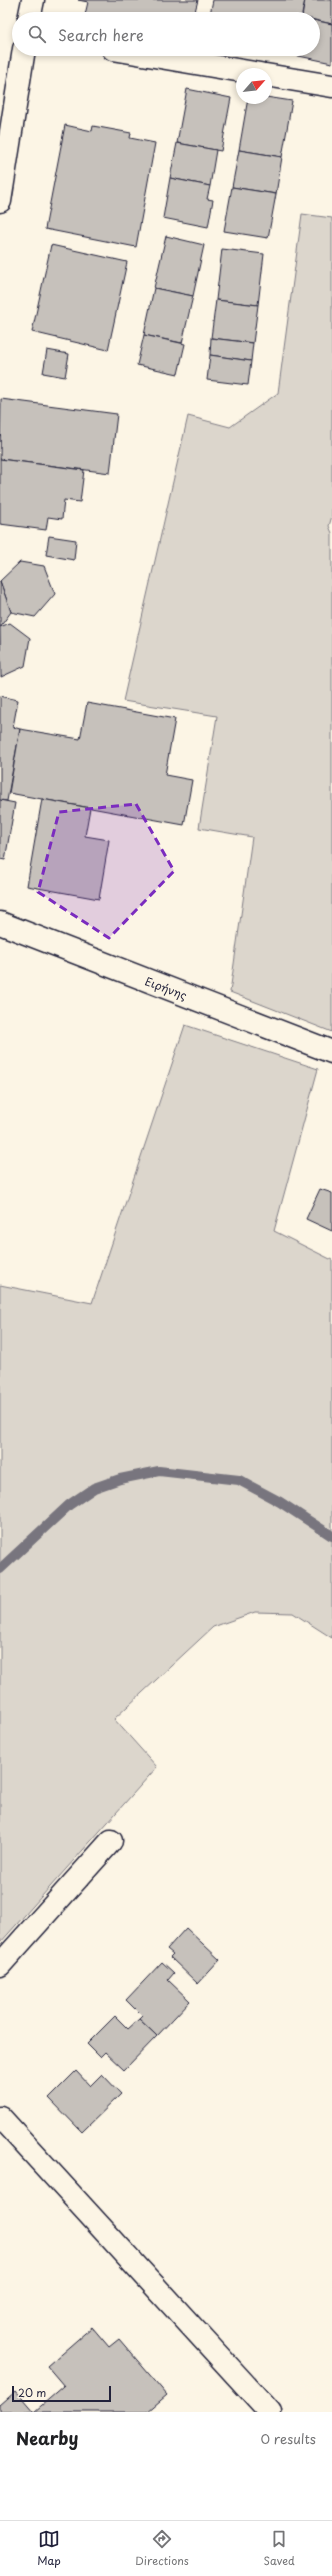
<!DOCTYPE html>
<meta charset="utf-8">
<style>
:root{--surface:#fff;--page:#f6f6f6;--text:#202124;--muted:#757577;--line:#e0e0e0;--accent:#22223b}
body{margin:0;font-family:"Playpen Sans",sans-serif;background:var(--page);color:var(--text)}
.compass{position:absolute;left:236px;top:68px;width:36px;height:36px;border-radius:50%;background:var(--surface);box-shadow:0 2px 6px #0003;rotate:62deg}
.scale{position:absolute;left:12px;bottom:10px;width:99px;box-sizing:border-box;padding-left:4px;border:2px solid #22223b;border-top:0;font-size:11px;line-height:14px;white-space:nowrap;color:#22223b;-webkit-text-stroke:3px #fcf5e5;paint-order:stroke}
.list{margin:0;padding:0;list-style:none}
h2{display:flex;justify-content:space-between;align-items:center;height:52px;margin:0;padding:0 16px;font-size:17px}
h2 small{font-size:13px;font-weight:400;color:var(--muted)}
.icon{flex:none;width:22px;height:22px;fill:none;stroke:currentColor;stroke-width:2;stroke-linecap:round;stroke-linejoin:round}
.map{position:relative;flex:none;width:332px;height:2412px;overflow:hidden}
.search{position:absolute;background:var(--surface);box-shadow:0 2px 6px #0003;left:12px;right:12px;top:12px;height:44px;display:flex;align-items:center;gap:10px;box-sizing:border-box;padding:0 14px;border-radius:22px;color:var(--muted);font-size:15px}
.sheet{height:108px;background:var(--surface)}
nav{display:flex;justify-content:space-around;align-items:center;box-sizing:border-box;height:56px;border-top:1px solid var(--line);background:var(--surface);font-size:11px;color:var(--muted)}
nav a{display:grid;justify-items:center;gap:2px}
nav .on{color:var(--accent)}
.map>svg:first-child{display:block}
</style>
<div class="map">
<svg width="332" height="2412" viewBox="0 0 332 2412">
<rect width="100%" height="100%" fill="#fcf5e5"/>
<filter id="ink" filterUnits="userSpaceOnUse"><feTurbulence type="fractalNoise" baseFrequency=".025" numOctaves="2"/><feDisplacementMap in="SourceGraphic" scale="8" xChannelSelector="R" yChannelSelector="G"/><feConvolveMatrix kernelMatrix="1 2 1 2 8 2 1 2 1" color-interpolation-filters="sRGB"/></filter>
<g filter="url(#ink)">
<g fill="#dcd6cc" stroke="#7f7c84">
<polygon points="302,214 332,218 332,516 329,526 332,533 332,1032 230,992 252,837 199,828 217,716 123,701 188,416 230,427 278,393"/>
<polygon points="185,1025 318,1069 274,1231 332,1260 332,1638 293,1613 255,1612 213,1627 114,1719 157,1767 0,1943 0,1285 92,1303"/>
</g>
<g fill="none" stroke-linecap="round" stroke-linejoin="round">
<polyline stroke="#78757e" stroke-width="10" points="0,1569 69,1505 94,1488 120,1479 159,1471 239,1480 280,1502 332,1536"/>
</g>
<g fill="#c6c1bb" stroke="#22223b">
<polygon points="78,0 198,0 193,19 84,19 88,2"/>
<polygon points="213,0 305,0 301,19 209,19"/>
<polygon points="305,0 332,0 332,24 302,17"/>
<polygon points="313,20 332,24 332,63 294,55 295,49 313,49"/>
<polygon points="187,89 231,98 221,151 177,143"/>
<polygon points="266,97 292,101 282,157 239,150 248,98"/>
<polygon points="65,125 92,131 93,126 131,133 130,138 155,143 136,247 45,229"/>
<polygon points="177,143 216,150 210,186 170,178"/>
<polygon points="239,150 282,157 276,194 232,187"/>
<polygon points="170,178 210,186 207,199 213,200 208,227 163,218"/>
<polygon points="232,187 276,194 268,238 224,231"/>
<polygon points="166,236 204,245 193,296 154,288"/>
<polygon points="51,245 127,262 108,350 32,332"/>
<polygon points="222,249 264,254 258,305 216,300"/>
<polygon points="154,288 193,296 182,343 144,335"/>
<polygon points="216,300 258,305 253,343 211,338"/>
<polygon points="144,335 185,344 178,374 137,365"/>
<polygon points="211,338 253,343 251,361 210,355"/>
<polygon points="47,350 69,354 65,377 43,373"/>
<polygon points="210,355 251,361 248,385 207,380"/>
<polygon points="1,399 117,414 110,473 0,459"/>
<polygon points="0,459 84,470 80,502 64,500 62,519 48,517 46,530 0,524"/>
<polygon points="49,536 76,540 74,560 46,555"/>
<polygon points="20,562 44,566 55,594 35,617 11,612 0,581"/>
<polygon points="0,581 11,612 0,627"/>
<polygon points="10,623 30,638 25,666 1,677 0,627"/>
<polygon points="0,696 18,700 13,727 20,729 7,801 0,800"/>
<polygon points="87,703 175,719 165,775 192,780 184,825 9,793 20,729 80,739"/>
<polygon points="42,799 90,808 85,836 109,840 99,899 27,886"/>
<polygon points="0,800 15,803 5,860 0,859"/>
<polygon points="320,1189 332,1193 332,1231 306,1219"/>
<polygon points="186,1928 220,1960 198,1984 170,1957 173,1954 167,1949"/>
<polygon points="162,1962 174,1973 168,1980 190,2001 157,2036 139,2019 142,2016 126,2000"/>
<polygon points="115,2016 128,2029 139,2019 157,2036 124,2070 105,2052 100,2057 87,2044"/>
<polygon points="76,2071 90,2086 102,2074 121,2094 82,2132 49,2098"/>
<polygon points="92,2327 109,2347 119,2339 167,2395 147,2412 0,2412 0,2405 16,2391 34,2412 64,2386 47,2366"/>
</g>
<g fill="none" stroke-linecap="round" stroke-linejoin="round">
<g stroke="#22223b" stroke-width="25">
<g id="minor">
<polyline points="113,49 260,74"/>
<polyline points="266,75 332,86"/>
<polyline points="0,923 332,1052"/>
<polyline points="0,1965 111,1841"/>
<polyline points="0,2117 270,2412"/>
</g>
</g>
<g stroke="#22223b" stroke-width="25">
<g id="major">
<polyline points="29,19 33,0"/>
<polyline points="0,201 24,49"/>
</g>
</g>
<use href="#minor" stroke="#fcf5e5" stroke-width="22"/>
<use href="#major" stroke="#fcf5e5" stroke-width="22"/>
</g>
</g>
<path fill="#7b2cbf" fill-opacity="0.2" stroke="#7b2cbf" stroke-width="3" stroke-dasharray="8 5" stroke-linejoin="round" d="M136,804L174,871L109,938L38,892L59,812Z"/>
<g text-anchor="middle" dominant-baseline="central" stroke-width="3" stroke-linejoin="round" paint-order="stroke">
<g font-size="11" fill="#22223b" stroke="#fcf5e5">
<text transform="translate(166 988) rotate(21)">Ειρήνης</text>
</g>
</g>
</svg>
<svg class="compass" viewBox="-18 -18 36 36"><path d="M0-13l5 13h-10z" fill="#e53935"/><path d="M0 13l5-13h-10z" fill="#757577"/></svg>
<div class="scale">20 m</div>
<div class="search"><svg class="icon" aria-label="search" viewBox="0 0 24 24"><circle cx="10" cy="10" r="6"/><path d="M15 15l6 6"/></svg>Search here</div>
</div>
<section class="sheet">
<h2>Nearby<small>0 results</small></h2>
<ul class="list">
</ul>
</section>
<nav>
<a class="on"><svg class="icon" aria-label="map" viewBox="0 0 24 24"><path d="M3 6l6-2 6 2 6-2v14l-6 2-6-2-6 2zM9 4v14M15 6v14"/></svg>Map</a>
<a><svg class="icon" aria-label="directions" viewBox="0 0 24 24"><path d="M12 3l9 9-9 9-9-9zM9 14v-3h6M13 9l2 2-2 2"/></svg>Directions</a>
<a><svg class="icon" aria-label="saved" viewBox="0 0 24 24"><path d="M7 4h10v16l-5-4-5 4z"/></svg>Saved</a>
</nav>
